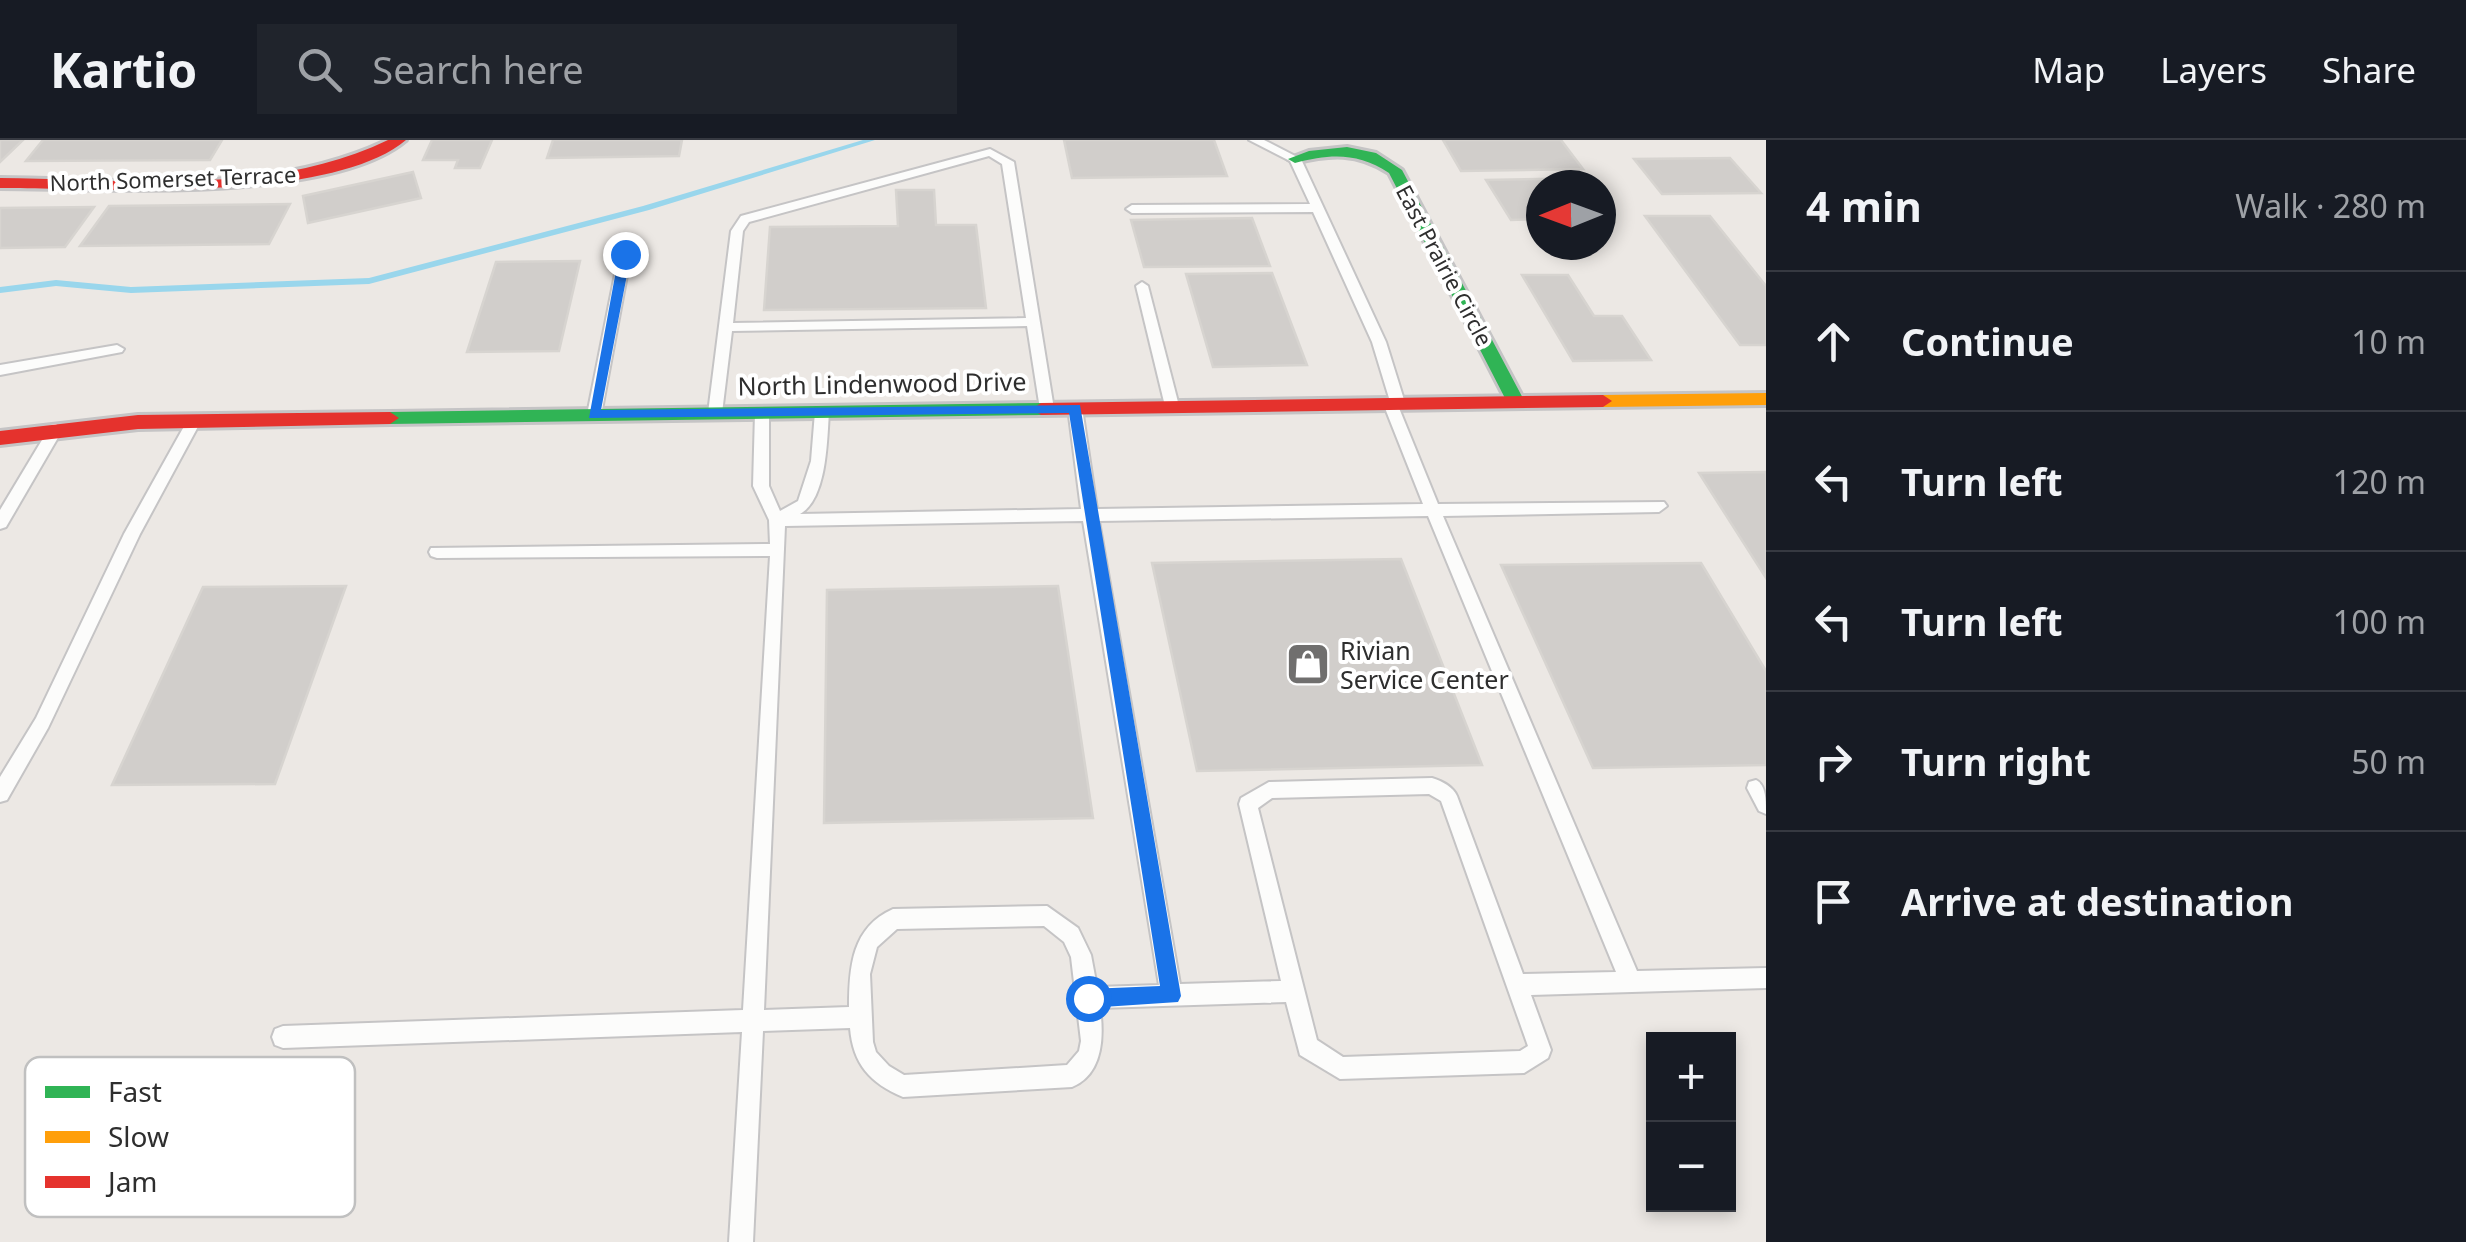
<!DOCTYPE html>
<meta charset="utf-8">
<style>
:root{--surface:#171b24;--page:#20242c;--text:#f1f3f6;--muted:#9ea1a6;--line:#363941}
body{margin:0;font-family:"Noto Sans",sans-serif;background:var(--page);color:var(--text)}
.controls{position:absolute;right:30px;bottom:30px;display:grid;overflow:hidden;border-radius:0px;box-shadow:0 5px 15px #0003}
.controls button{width:90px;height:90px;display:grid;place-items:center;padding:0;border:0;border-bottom:2px solid var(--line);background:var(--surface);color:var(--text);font:50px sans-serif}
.compass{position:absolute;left:1526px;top:30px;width:90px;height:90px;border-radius:50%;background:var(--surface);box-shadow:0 5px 15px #0003;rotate:269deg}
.stop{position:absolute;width:30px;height:30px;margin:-22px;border:8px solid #1a73e8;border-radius:50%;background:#fff}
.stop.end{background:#1a73e8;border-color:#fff;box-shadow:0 2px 10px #0008}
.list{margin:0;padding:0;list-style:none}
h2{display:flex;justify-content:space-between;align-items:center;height:130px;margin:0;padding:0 40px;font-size:42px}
h2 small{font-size:32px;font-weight:400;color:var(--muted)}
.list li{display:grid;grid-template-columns:65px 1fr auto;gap:30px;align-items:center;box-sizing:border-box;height:140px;padding:0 40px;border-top:2px solid var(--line)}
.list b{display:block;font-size:38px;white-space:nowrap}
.list em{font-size:32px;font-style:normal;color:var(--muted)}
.icon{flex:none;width:55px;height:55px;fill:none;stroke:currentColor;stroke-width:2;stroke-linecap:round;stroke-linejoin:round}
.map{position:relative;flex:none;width:1766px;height:1102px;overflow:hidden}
header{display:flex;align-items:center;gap:60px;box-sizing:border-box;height:140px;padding:0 50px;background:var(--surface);border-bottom:2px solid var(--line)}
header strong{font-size:48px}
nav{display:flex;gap:55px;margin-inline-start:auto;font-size:35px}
.search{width:700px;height:90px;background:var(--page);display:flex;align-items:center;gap:25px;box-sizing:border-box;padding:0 35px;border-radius:0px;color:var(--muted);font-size:38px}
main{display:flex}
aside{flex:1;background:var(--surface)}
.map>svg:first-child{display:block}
</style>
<header>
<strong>Kartio</strong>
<div class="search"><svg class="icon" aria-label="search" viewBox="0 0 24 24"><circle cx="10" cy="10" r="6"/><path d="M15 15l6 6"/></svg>Search here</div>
<nav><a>Map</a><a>Layers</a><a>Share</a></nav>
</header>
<main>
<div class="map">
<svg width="1766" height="1102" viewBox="0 0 1766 1102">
<rect width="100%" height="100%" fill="#ece8e4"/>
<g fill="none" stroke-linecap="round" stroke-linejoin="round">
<polygon fill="#99d6ec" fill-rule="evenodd" points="863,0 875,0 649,70 369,144 131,153 56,146 0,153 0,147 56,140 131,147 369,138 643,66"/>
</g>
<g fill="#d1cecb" stroke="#d7d4d0" stroke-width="2.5">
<polygon points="0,0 23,0 0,22"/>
<polygon points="43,0 222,0 210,20 26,21"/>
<polygon points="432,0 492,0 480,28 455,28 458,20 423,20"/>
<polygon points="553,0 682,0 679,16 547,18"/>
<polygon points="1064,0 1214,0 1227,36 1072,38"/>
<polygon points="1443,0 1561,0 1583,29 1461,31"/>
<polygon points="1730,18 1761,53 1662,54 1634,19"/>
<polygon points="413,32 421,58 308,83 303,56"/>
<polygon points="1590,38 1595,45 1541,45 1541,79 1511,80 1486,40"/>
<polygon points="896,50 934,50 936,85 976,85 986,168 764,170 770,87 898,86"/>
<polygon points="290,64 269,104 80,106 109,66"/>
<polygon points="94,67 65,107 0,108 0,68"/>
<polygon points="1645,76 1710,76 1766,146 1766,205 1740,205"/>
<polygon points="1252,78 1270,126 1144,127 1131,80"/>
<polygon points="580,121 559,211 467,212 496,122"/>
<polygon points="1272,133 1307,225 1213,227 1186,134"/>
<polygon points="1522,135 1568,135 1594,176 1622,176 1651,220 1573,221"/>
<polygon points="1766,332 1766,438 1699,333"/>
<polygon points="1401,419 1482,625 1197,631 1152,423"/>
<polygon points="1701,423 1766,531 1766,625 1593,628 1501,425"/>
<polygon points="346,446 275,644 112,645 203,447"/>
<polygon points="1058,446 1093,678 824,683 827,450"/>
</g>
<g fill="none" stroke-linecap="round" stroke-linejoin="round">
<g stroke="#c5c4c5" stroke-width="4">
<g id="lane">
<path d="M1249,0H1264L1301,19L1386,202L1405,263L1399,268L1438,364L1664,362L1667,366L1659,372L1443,376L1637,831L1766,828V848L1531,855L1551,910L1548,918L1524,933L1340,939L1300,915L1286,862L1100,868C1104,897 1103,934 1072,947L903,957C870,943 853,924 850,888L763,891L753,1102H729L742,892L283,908L275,905L272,897L275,889L283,886L743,870L770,416L437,418L431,416L429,412L431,408L770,404L769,380L753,346L755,273L762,268L769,273V346L780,371L798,361L811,321L815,272L822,267L829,272C827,300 827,359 800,374L1081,369L1068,268L1075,263L1082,268L1097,369L1423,364L1383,263L1389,258L1372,202L1313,72L1132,73L1126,69L1132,65L1310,64L1290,21ZM1428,376L1616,832L1523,834L1457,656C1453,647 1442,641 1432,638L1269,642L1241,658L1239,664L1281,841L1180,844L1099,381ZM1083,381L1159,845L1097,847L1091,815L1078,788L1047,766L893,769C852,787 849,827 849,867L764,870L785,386ZM1429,654L1441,661L1528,906L1520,911L1343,917L1317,900L1258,668L1272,658ZM1044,786L1064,802L1071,817L1081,901L1079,911L1067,925L904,935L889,926L876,912L873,902L870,834L877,807L897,789Z"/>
<path d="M990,9L1014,22L1054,269L1052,273H1042L1040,269L1027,186L732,191L722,273L720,277H710L708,273L731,91L741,76ZM989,16L1002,24L1026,178L733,183L743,91L749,82Z"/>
<polygon points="625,110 631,114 601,275 594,280 587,275 619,114"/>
<polygon points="1142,142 1148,146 1179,266 1172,271 1165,266 1136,146"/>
<polygon points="117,205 124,209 122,212 0,235 0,225"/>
<polygon points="194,276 201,281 140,394 48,588 7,660 0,662 0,637 36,578 124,394 187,281"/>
<polygon points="56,284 63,289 6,387 0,389 0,370 51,285"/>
<path d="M1756,640C1766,645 1766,661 1766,674L1759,671L1747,648L1749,642Z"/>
</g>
</g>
<g stroke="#c5c4c5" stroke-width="6">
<g id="fast">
<path d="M1347,7L1376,13L1402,30L1526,264L1523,268H1511L1508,264L1389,33C1357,12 1330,14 1295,23L1288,19L1309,11Z"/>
<polygon points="1041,263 1050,269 1041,275 390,284 381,278 390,272"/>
</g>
</g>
<g stroke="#c5c4c5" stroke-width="6">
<polygon id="slow" points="1766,253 1766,265 1603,267 1594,261 1603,255"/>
</g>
<g stroke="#c5c4c5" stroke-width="6">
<g id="jam">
<path d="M388,0H406C330,64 99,48 0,48V38C127,39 270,57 388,0Z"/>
<polygon points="1603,255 1612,261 1603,267 1041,275 1032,269 1041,263"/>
<polygon points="390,272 399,278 390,284 138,289 0,305 0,291 138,275"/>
</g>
</g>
<use href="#lane" fill="#fcfcfb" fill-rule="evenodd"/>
<use href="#fast" fill="#30b455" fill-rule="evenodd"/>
<use href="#slow" fill="#ff9f0a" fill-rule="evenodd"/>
<use href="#jam" fill="#e5322d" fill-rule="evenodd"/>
</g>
<polygon fill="#1a73e8" points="625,110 631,114 601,270 1080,265 1181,856 1178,862 1088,868 1078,858 1088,849 1160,846 1069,273 589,278 619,114"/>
<defs>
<g id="shop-square" transform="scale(2.25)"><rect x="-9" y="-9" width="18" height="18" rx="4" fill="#706f6e" stroke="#fff"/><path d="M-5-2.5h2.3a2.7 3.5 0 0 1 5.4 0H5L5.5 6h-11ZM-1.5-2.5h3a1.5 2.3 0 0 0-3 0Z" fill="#fff"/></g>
</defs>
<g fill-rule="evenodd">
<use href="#shop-square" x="1308" y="524"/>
</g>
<g text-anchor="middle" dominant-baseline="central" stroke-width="8" stroke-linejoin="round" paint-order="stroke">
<g font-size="22" fill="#2e2e2e" stroke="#fff">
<text transform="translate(173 38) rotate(-2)">North Somerset Terrace</text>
<text transform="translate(1445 125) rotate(62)">East Prairie Circle</text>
</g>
<g font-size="25" fill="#2e2e2e" stroke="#fff">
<text transform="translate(882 243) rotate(-1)">North Lindenwood Drive</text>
</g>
<g font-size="25" fill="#2e2e2e" stroke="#fff" text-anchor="start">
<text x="1340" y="510">Rivian<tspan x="1340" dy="29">Service Center</tspan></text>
</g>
</g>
<rect x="25" y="917" width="330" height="160" rx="15" fill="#fff" stroke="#c0c0c0" stroke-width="2.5"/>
<rect x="45" y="946" width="45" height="12" fill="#30b455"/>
<rect x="45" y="991" width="45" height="12" fill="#ff9f0a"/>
<rect x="45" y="1036" width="45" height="12" fill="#e5322d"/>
<g font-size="28" fill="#2e2e2e">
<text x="108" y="962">Fast</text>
<text x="108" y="1007">Slow</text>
<text x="108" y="1052">Jam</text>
</g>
</svg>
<div class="controls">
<button>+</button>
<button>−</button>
</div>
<svg class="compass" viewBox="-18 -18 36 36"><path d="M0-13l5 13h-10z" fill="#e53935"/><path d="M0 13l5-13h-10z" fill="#9ea1a6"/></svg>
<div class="stop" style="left:1088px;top:858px"></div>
<div class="stop end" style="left:625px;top:114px"></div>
</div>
<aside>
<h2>4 min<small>Walk · 280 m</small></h2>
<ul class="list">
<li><svg class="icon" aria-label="ahead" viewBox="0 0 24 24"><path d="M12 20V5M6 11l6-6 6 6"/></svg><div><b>Continue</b></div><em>10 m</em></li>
<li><svg class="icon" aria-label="left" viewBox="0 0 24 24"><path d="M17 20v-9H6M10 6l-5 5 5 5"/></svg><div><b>Turn left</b></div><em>120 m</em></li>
<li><svg class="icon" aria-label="left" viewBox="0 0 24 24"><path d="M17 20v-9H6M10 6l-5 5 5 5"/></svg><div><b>Turn left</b></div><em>100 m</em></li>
<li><svg class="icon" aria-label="right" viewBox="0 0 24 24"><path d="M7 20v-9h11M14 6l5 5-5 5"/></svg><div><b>Turn right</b></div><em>50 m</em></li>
<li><svg class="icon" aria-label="arrive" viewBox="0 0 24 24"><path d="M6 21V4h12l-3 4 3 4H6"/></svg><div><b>Arrive at destination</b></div></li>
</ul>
</aside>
</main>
